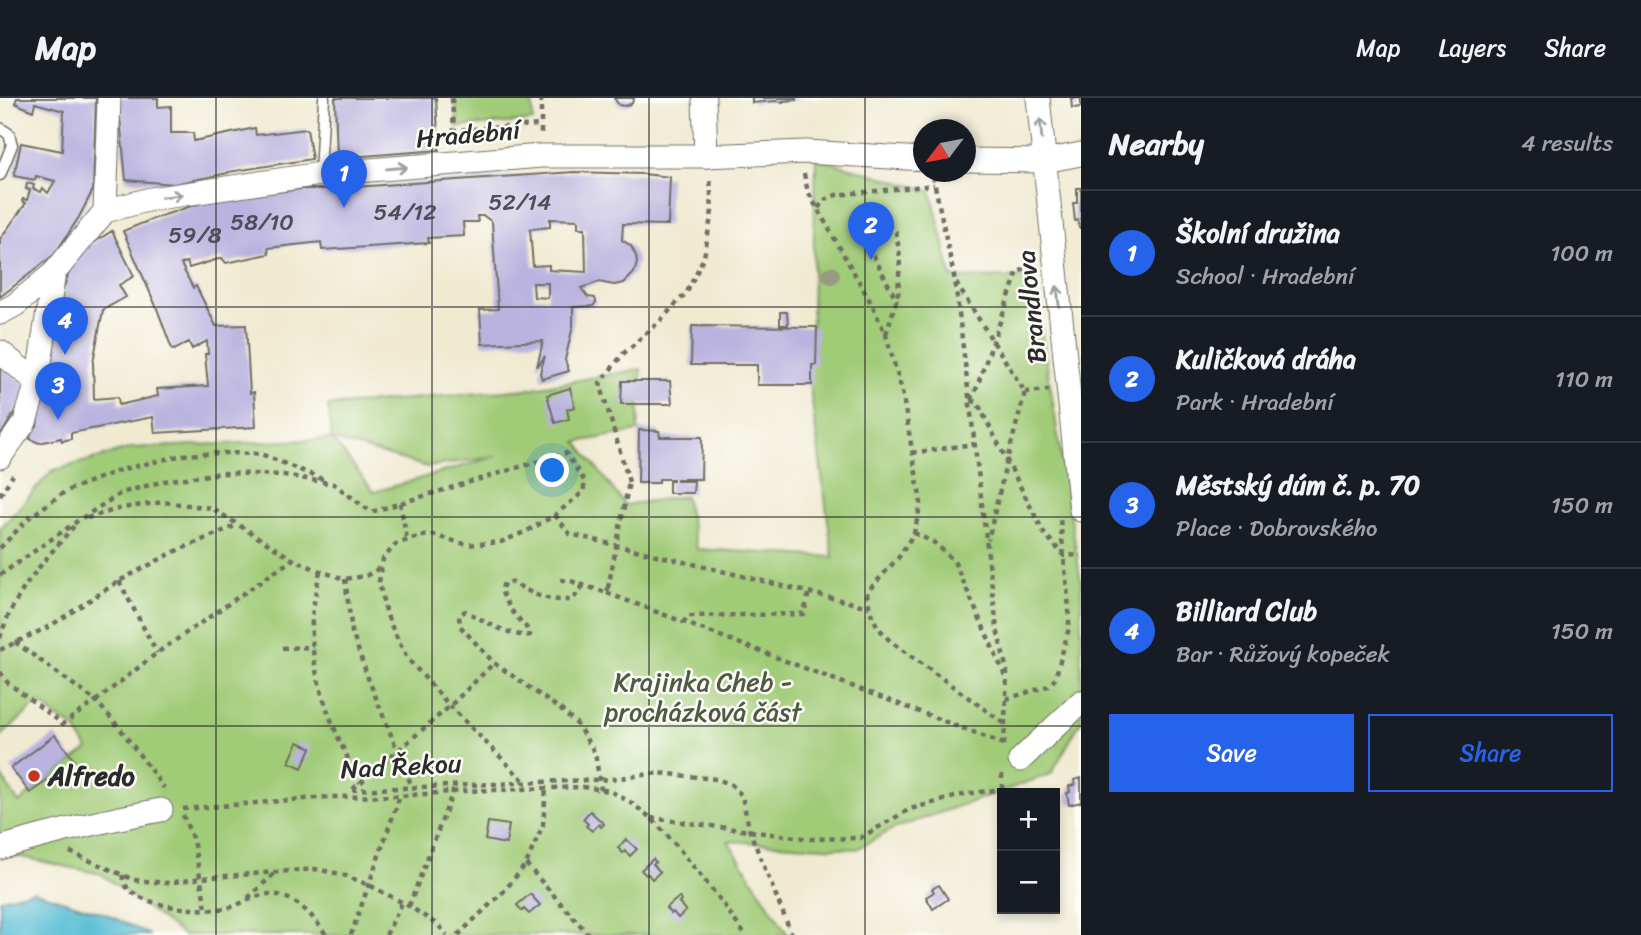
<!DOCTYPE html>
<meta charset="utf-8">
<style>
:root{--surface:#171b24;--page:#20242c;--text:#f1f3f6;--muted:#9ea1a6;--line:#363941;--accent:#2563eb}
body{margin:0;font-family:Sriracha,sans-serif;background:var(--page);color:var(--text)}
.controls{position:absolute;right:21px;bottom:21px;display:grid;overflow:hidden;border-radius:0px;box-shadow:0 4px 10px #0003}
.controls button{width:63px;height:63px;display:grid;place-items:center;padding:0;border:0;border-bottom:2px solid var(--line);background:var(--surface);color:var(--text);font:35px sans-serif}
.compass{position:absolute;left:913px;top:21px;width:63px;height:63px;border-radius:50%;background:var(--surface);box-shadow:0 4px 10px #0003;rotate:238deg}
.you{position:absolute;left:553px;top:373px;width:24px;height:24px;margin:-18px;border:5px solid #fff;border-radius:50%;background:#1a73e8;box-shadow:0 0 0 10px #1a73e833}
.badge{display:grid;place-items:center;width:46px;height:46px;border-radius:50%;background:var(--accent);color:#fff;font-size:23px;font-weight:700}
.pin{position:absolute;translate:-50% -58px;filter:drop-shadow(0 2px 4px #0008)}
.pin::after{content:'';position:absolute;top:37px;width:24px;height:21px;background:inherit;clip-path:polygon(0 0,100% 0,50% 100%)}
.list{margin:0;padding:0;list-style:none}
h2{display:flex;justify-content:space-between;align-items:center;height:91px;margin:0;padding:0 28px;font-size:30px}
h2 small{font-size:23px;font-weight:400;color:var(--muted)}
.list li{display:grid;grid-template-columns:46px 1fr auto;gap:21px;align-items:center;box-sizing:border-box;height:126px;padding:0 28px;border-top:2px solid var(--line)}
.list b{display:block;font-size:26px;white-space:nowrap}
.list p{margin:0;font-size:23px;white-space:nowrap;color:var(--muted)}
.list em{font-size:23px;font-style:normal;color:var(--muted)}
.actions{display:flex;gap:14px;padding:21px 28px}
.actions a{flex:1;padding:16px 0;border:2px solid var(--accent);border-radius:0px;text-align:center;font-size:24px;color:var(--accent)}
.actions .main{background:var(--accent);color:#fff}
.map{position:relative;flex:none;width:1081px;height:837px;overflow:hidden}
header{display:flex;align-items:center;gap:42px;box-sizing:border-box;height:98px;padding:0 35px;background:var(--surface);border-bottom:2px solid var(--line)}
header strong{font-size:33px}
nav{display:flex;gap:38px;margin-inline-start:auto;font-size:24px}
main{display:flex}
aside{flex:1;background:var(--surface)}
.map>svg:first-child{display:block}
</style>
<header>
<strong>Map</strong>
<nav><a>Map</a><a>Layers</a><a>Share</a></nav>
</header>
<main>
<div class="map">
<svg width="1081" height="837" viewBox="0 0 1081 837">
<rect width="100%" height="100%" fill="#fdfcf7"/>
<filter id="ink" filterUnits="userSpaceOnUse"><feTurbulence type="fractalNoise" baseFrequency=".0143" numOctaves="2"/><feDisplacementMap in="SourceGraphic" scale="14" xChannelSelector="R" yChannelSelector="G"/><feConvolveMatrix kernelMatrix="1 2 1 2 8 2 1 2 1" color-interpolation-filters="sRGB"/></filter>
<filter id="wash" filterUnits="userSpaceOnUse"><feTurbulence type="fractalNoise" baseFrequency=".00686" numOctaves="4" result="noise"/><feDisplacementMap in="SourceGraphic" scale="28" xChannelSelector="R" yChannelSelector="G"/><feGaussianBlur stdDeviation="1.57" result="paint"/><feColorMatrix in="noise" values="0 0 0 0 0 0 0 0 0 0 0 0 0 0 0 0 0 1.4 0 .05"/><feComposite in="paint" operator="in"/></filter>
<g filter="url(#wash)">
<rect width="100%" height="100%" fill="#f0ead1"/>
<g fill="#a0cb77" stroke="#667b51" stroke-width="2" fill-rule="evenodd">
<polygon points="455,0 532,0 533,23 457,29"/>
<path d="M816,60L931,93L952,180L1033,179L1081,484V623L1051,676L893,731L857,751L728,743L788,837H183L101,776L12,757L0,738V676L19,705L30,695L88,651L73,628L59,621L39,604L0,639V431L52,373L132,350L332,341L328,308L528,291L641,271L638,333L577,344L625,407L685,398L697,451L833,459L810,289ZM333,342L428,369L497,358L374,394Z"/>
</g>
<polygon fill="#56bdd4" stroke="#407480" stroke-width="2" points="33,793 106,816 150,837 0,837 0,801"/>
<g id="blocks">
<g fill="#bab3df" fill-rule="evenodd">
<polygon points="17,0 96,0 93,92 79,119 55,156 0,199 0,141 26,105 22,103 23,101 27,102 30,92 26,91 27,85 34,87 33,91 41,94 43,90 48,95 55,83 36,78 35,82 14,78 21,45 62,53 64,13 35,5 33,13 15,5"/>
<polygon points="118,0 158,0 158,9 171,8 171,35 193,35 194,43 255,30 256,37 307,31 312,61 228,74 228,75 174,86 126,82"/>
<polygon points="335,0 436,0 439,52 337,60"/>
<polygon points="614,0 634,0 632,5 626,8 619,7"/>
<polygon points="752,0 796,0 796,2 783,3 783,4 776,3 752,5"/>
<polygon points="1071,0 1081,0 1081,9 1072,10"/>
<path d="M574,74L643,76L670,79L668,127L623,126L622,142L631,148L636,158L637,165L634,175L624,185L614,187L599,184L581,190L588,199L595,200L596,204L593,208L573,209V228L565,262L569,273L542,281L540,275L545,258L537,269L543,243L482,246L480,212L498,211L492,124L484,118H477L478,124H463L464,138L428,140L429,145L322,152L321,144L268,150L269,156L226,165L222,160L189,170L187,164L181,166L193,190L196,188L216,228L246,227L250,295L254,294L256,329L155,335L153,319L71,335V341L62,343L61,340L39,345L30,341L32,330L37,328L40,300L59,202L70,172L79,154L112,133L134,178L119,187L126,199L103,212L93,264L94,301L118,299L119,307L158,298L157,291L208,288L205,256H208L207,243L192,251L189,244L174,252L172,251L156,208L123,133L158,119L201,105L254,97L301,91H325ZM550,121L578,122V130H585L586,174L549,172V167L533,168L530,131L550,129ZM533,185H548V200L534,199Z"/>
<polygon points="1077,90 1081,90 1081,130 1079,130 1078,122 1075,123 1073,105 1077,105"/>
<polygon points="780,214 787,214 788,227 780,227"/>
<polygon points="692,228 817,229 816,267 812,267 812,287 757,287 757,267 691,267"/>
<polygon points="0,268 27,287 21,304 0,338"/>
<polygon points="622,283 670,283 672,306 621,306"/>
<polygon points="570,290 575,309 567,311 569,321 555,325 547,297"/>
<polygon points="639,332 659,333 660,339 702,339 701,381 677,381 677,383 694,383 693,395 669,395 669,383 673,383 673,381 659,381 659,385 638,385"/>
<polygon points="55,637 74,662 30,695 11,670"/>
<polygon points="298,644 311,650 302,670 289,664"/>
<polygon points="1081,680 1081,704 1069,707 1067,695 1070,694 1069,688 1075,687 1074,682"/>
<polygon points="590,713 604,726 601,729 599,726 592,733 586,728 588,726 583,721"/>
<polygon points="488,724 509,727 506,746 485,742"/>
<polygon points="626,741 637,751 630,758 625,753 623,755 618,750"/>
<polygon points="653,761 656,764 653,766 660,774 652,781 648,776 646,777 641,772"/>
<polygon points="939,787 948,801 933,811 926,799 934,794 932,791"/>
<polygon points="530,796 540,807 529,816 524,811 522,813 517,807"/>
<polygon points="679,799 681,803 679,805 686,813 678,820 673,814 671,816 666,810"/>
</g>
</g>
</g>
<g filter="url(#ink)">
<use href="#blocks" fill-opacity="0" stroke="#706e65" stroke-width="2"/>
<g fill="none" stroke-linecap="round" stroke-linejoin="round">
<g stroke="#706e65" stroke-width="13">
<g id="lane">
<polyline points="0,30 9,36 12,47 0,77"/>
<polyline points="320,76 324,0"/>
</g>
</g>
<g stroke="#706e65" stroke-width="25">
<g id="street">
<polyline points="704,0 706,58"/>
<polyline points="1038,0 1081,412"/>
<polyline points="965,62 1044,63 1081,56"/>
<polyline points="105,113 151,101 320,76 541,58 706,58 806,54 923,61"/>
<polyline points="105,113 109,0"/>
<polyline points="0,215 15,207 54,175 105,113"/>
<polyline points="0,254 37,284"/>
<polyline points="0,359 25,324 37,284 54,175"/>
<polyline points="1020,662 1081,604"/>
<path d="M0,750C53,734 106,722 161,712"/>
</g>
</g>
<g stroke="#706e65" stroke-width="4.5" stroke-dasharray="5 5" stroke-linecap="butt">
<polyline points="452,0 454,32 541,27"/>
<polyline points="541,0 541,36"/>
<path d="M804,76L808,94L870,203L886,237L902,293L921,405L914,435L899,459L867,494C870,518 874,526 890,543L1005,626"/>
<polyline points="933,78 955,183 997,531 1007,573 1004,648"/>
<polyline points="818,110 826,101 836,97 934,87"/>
<polyline points="1035,170 1018,173 974,297 968,302 977,304 1044,435 1064,458 1081,457"/>
<polyline points="956,185 1025,294 1007,362 988,442"/>
<polyline points="886,236 898,198 900,159 896,134 885,126 869,134 868,147 897,203"/>
<polyline points="1025,294 1049,292"/>
<polyline points="912,355 974,346"/>
<polyline points="629,384 600,285 623,256 660,223 687,194 704,159 712,113 710,80"/>
<polyline points="0,397 13,377"/>
<polyline points="400,405 407,441"/>
<polyline points="555,417 570,436 869,509"/>
<polyline points="87,420 122,410 163,404 212,410 292,461 320,473 345,481 366,478 381,469"/>
<polyline points="914,435 935,445 954,463 1006,580"/>
<polyline points="0,450 30,419 66,393 120,372 183,357 225,355 261,356 327,383"/>
<path d="M320,473C317,489 313,505 312,521C309,580 334,633 360,685"/>
<polyline points="0,477 79,422 121,395 164,383 222,375 284,377 334,386 371,414 566,355 585,384 583,394 555,417 527,433 501,444 468,447 433,437 421,438 396,446 383,461 379,484 383,503 389,523 407,560 450,608 525,684"/>
<polyline points="345,481 352,534 368,580 412,689"/>
<polyline points="561,482 571,483 607,495 608,490"/>
<polyline points="119,483 157,555"/>
<path d="M583,488L572,502C544,503 535,497 512,484L504,485L501,493L511,512L526,529L530,537C510,540 482,521 465,513L459,518L460,528L494,565L560,611L576,625L595,655L601,692"/>
<polyline points="607,495 1004,646"/>
<polyline points="683,525 688,518 804,516 809,494"/>
<path d="M0,540C13,496 44,463 74,428"/>
<polyline points="15,544 96,603 157,555 292,462"/>
<polyline points="282,550 313,549"/>
<polyline points="0,552 50,528 119,483 174,454 237,427"/>
<polyline points="0,574 8,585 63,626 96,603 119,629 164,690"/>
<polyline points="1006,601 1048,588 1055,581 1069,530 1069,510 1060,421"/>
<polyline points="353,691 450,608 494,565"/>
<polyline points="1002,691 1002,674"/>
<polyline points="352,692 613,681 658,675 717,681 732,687 742,698 750,734 792,837"/>
<polyline points="183,711 329,699 400,698 462,693 583,689 610,693 630,704 651,720 675,746 719,800 745,837"/>
<polyline points="183,717 193,742 206,810"/>
<polyline points="651,720 810,741 860,740 910,711 966,696 1002,691"/>
<polyline points="70,754 134,782 168,785 201,780 315,771 341,776 369,787 409,808 439,828 447,837"/>
<polyline points="526,766 589,837"/>
<path d="M122,777C124,782 125,787 128,791C149,810 200,814 227,810C243,807 260,792 278,797C299,802 315,820 326,837"/>
<polyline points="248,800 275,775"/>
<polyline points="409,808 454,691"/>
<polyline points="351,837 400,698"/>
<polyline points="386,837 402,805"/>
<polyline points="458,837 505,792 526,766 543,727 546,690"/>
</g>
<use href="#lane" stroke="#fff" stroke-width="10"/>
<use href="#street" stroke="#fff" stroke-width="23"/>
<polyline stroke="#706e65" stroke-width="4.5" stroke-dasharray="5 5" stroke-linecap="butt" points="608,490 629,384"/>
</g>
<circle fill="#979b82" cx="831" cy="177" r="9"/>
<defs><path id="oneway-shaft" d="M-6 0H5M1.5-3L5.5 0L1.5 3" fill="none" stroke-width="1.6" stroke-linecap="round" stroke-linejoin="round" transform="scale(1.75)"/></defs>
<g stroke="#a0a0a0">
<use href="#oneway-shaft" transform="translate(1041 31) rotate(-95)"/>
<use href="#oneway-shaft" transform="translate(397 70) rotate(-5)"/>
<use href="#oneway-shaft" transform="translate(172 98) rotate(-8)"/>
<use href="#oneway-shaft" transform="translate(1058 198) rotate(-96)"/>
</g>
</g>
<path fill="none" stroke="#2b2b2b" stroke-width="2" stroke-opacity="0.55" d="M216,0V837M432,0V837M649,0V837M865,0V837M0,209H1081M0,419H1081M0,628H1081"/>
<circle fill="#c8321e" stroke="#fdfcf7" stroke-width="2.5" cx="34" cy="678" r="7"/>
<g text-anchor="middle" dominant-baseline="central" stroke-width="5" stroke-linejoin="round" paint-order="stroke">
<g font-size="23" fill="#4f4d58">
<text x="520" y="104">52/14</text>
<text x="405" y="114">54/12</text>
<text x="262" y="124">58/10</text>
<text x="195" y="137">59/8</text>
</g>
<g font-size="26" fill="#2b2b2b" stroke="#fdfcf7">
<text transform="translate(468 36) rotate(-5)">Hradební</text>
<text transform="translate(1031 209) rotate(-96)">Brandlova</text>
<text transform="translate(401 668) rotate(-3)">Nad Řekou</text>
</g>
<g font-size="26" fill="#4e5b42" stroke="#fdfcf7">
<text x="703" y="584">Krajinka Cheb -<tspan x="703" dy="30">procházková část</tspan></text>
</g>
<g font-size="26" font-weight="bold" fill="#2b2b2b" stroke="#fdfcf7" text-anchor="start">
<text x="48" y="678">Alfredo</text>
</g>
</g>
</svg>
<div class="controls">
<button>+</button>
<button>−</button>
</div>
<svg class="compass" viewBox="-18 -18 36 36"><path d="M0-13l5 13h-10z" fill="#e53935"/><path d="M0 13l5-13h-10z" fill="#9ea1a6"/></svg>
<div class="you"></div>
<div class="pin badge" style="left:344px;top:110px">1</div>
<div class="pin badge" style="left:871px;top:162px">2</div>
<div class="pin badge" style="left:58px;top:322px">3</div>
<div class="pin badge" style="left:65px;top:257px">4</div>
</div>
<aside>
<h2>Nearby<small>4 results</small></h2>
<ul class="list">
<li><span class="badge">1</span><div><b>Školní družina</b><p>School · Hradební</p></div><em>100 m</em></li>
<li><span class="badge">2</span><div><b>Kuličková dráha</b><p>Park · Hradební</p></div><em>110 m</em></li>
<li><span class="badge">3</span><div><b>Městský dúm č. p. 70</b><p>Place · Dobrovského</p></div><em>150 m</em></li>
<li><span class="badge">4</span><div><b>Billiard Club</b><p>Bar · Růžový kopeček</p></div><em>150 m</em></li>
</ul>
<div class="actions"><a class="main">Save</a><a>Share</a></div>
</aside>
</main>
